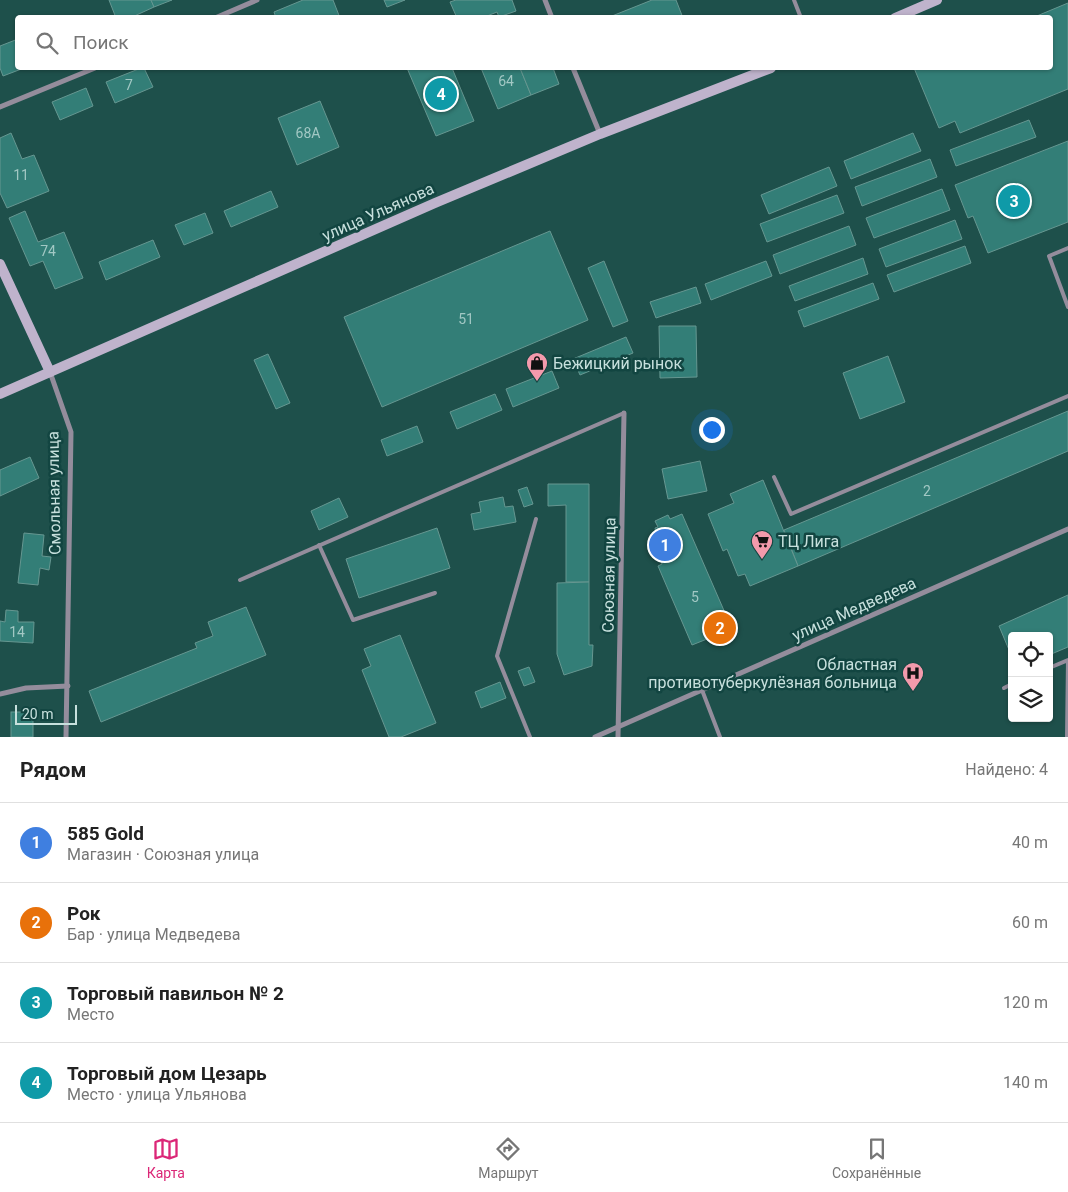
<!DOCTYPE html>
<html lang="ru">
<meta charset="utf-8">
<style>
:root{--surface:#fff;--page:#f2f2f2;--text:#222;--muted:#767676;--line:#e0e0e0;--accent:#db2777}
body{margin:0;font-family:Roboto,sans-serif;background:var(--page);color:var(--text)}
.controls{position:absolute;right:15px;bottom:15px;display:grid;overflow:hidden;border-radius:5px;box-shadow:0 1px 4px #0004}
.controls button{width:45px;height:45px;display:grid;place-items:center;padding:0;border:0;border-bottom:1px solid var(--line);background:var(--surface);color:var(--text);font:25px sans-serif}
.scale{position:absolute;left:15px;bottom:12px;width:62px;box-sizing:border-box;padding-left:5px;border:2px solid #c7e0dd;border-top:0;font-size:14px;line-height:18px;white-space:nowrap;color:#c7e0dd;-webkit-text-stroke:4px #124541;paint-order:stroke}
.you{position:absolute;left:711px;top:429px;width:18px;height:18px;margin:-12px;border:4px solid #fff;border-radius:50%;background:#1a73e8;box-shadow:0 0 0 8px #1a73e833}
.badge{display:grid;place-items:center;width:32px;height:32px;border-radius:50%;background:var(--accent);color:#fff;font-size:16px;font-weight:700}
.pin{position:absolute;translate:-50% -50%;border:2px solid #fff;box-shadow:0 1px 5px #0006}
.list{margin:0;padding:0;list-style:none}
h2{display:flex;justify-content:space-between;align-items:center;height:65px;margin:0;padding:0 20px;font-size:21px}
h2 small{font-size:16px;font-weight:400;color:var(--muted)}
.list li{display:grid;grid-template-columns:32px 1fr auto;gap:15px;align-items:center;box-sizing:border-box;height:80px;padding:0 20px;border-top:1px solid var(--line)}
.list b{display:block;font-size:19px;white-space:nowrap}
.list p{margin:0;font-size:16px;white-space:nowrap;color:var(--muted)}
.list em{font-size:16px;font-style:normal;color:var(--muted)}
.icon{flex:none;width:28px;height:28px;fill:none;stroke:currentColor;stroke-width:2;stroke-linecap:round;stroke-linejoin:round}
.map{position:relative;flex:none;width:1068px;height:737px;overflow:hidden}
.search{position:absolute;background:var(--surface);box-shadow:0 1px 4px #0004;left:15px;right:15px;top:15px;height:55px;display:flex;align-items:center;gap:12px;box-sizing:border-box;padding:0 18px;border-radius:5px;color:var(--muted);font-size:19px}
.sheet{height:385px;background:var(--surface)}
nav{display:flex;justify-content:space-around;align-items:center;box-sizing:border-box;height:70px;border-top:1px solid var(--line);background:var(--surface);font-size:14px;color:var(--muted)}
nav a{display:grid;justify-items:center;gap:2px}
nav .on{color:var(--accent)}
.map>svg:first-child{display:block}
</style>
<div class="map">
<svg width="1068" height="737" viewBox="0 0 1068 737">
<rect width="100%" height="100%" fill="#1e504b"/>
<g fill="#337e77" stroke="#669791">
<polygon points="109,0 151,0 154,7 130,18 116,18"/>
<polygon points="151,0 172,0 154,7"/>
<polygon points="303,0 333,0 340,18 276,18 274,12"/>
<polygon points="384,0 405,0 387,7"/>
<polygon points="456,0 512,0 516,11 499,17 497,12 482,18 457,18 450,2"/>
<polygon points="652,0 676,0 683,18 607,18"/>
<polygon points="1068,3 1068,89 960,133 955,121 939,128 914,68 1050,68 1050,18 1032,18"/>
<polygon points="18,39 18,68 24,68 3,76 0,68 0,46"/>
<polygon points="141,68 144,68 153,87 115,103 106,82"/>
<polygon points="407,68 452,68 474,121 436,136"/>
<polygon points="481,68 520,68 531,95 498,109"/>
<polygon points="520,68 553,68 559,84 531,95"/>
<polygon points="86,88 93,106 60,120 52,102"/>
<polygon points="320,101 339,147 297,165 278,118"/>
<polygon points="1029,120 1036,137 956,166 950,150"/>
<polygon points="11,133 22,159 34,155 49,191 7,208 0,193 0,138"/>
<polygon points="913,133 921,151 851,179 844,161"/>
<polygon points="1068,141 1068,222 988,253 973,216 968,218 955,185"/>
<polygon points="930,159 937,177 862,206 855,187"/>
<polygon points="829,167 837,186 769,214 761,195"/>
<polygon points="942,189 950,210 874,238 866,218"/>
<polygon points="271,191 278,207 231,227 224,211"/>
<polygon points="837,195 844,213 767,242 760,224"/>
<polygon points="25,211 38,242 64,232 83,278 55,289 43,261 30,266 9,218"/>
<polygon points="205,213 213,233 184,245 175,225"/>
<polygon points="955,220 962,239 886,267 879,249"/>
<polygon points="849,226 856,245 780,274 773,255"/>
<polygon points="550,231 588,320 382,407 344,317"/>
<polygon points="153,240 160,257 106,280 99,262"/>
<polygon points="965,246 971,263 894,292 887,275"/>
<polygon points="863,258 868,274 795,301 789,286"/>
<polygon points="604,261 628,321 613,327 588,268"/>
<polygon points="766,261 772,276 711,300 705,284"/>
<polygon points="873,283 879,299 804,327 798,311"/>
<polygon points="696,287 701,303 656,318 650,302"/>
<polygon points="659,326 696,326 697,377 660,378"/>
<polygon points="626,337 633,353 580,375 573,359"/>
<polygon points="268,354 290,403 276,409 254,360"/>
<polygon points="888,356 905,402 860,419 843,373"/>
<polygon points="552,371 559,388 513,407 506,389"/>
<polygon points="495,394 502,410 457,429 450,412"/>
<polygon points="1068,411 1068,451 798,566 784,530"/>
<polygon points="417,426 423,442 387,456 381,440"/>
<polygon points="30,457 39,478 0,496 0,470"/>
<polygon points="700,461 707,491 668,499 662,469"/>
<polygon points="763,480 798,566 750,586 745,574 738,576 727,549 723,551 708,514 734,503 730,494"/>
<polygon points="548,484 589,484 589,582 566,582 566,505 548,506"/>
<polygon points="527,487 533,504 524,507 518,490"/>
<polygon points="503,497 505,507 513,506 516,522 474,530 471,514 481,512 479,502"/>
<polygon points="339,498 348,517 319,530 311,511"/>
<polygon points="682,514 732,629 692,645 658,566 662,564 655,528 658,527 655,521 668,515 670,519"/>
<polygon points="437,528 450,568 359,598 346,559"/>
<polygon points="24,533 44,535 42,556 51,557 49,570 40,568 38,585 18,583"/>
<polygon points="589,582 589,645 593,645 592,666 564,675 557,654 557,583"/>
<polygon points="1068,595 1068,647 1049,655 1049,636 1012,636 1012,657 999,626"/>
<polygon points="246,607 266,655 101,722 89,691 197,648 195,643 213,636 208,622"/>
<polygon points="6,610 18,611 18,622 34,622 33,643 0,641 0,621 5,622"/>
<polygon points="400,635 436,723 401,737 389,737 362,670 371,666 364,649"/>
<polygon points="529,667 535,682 524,686 518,671"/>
<polygon points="500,682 506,698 481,708 475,692"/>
<rect x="11" y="712" width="22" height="25"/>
</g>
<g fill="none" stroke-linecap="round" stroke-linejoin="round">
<g stroke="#948d9c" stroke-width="4">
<polyline points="794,0 801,18"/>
<polyline points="1068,248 1049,256 1068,307"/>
<polyline points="774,477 791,514 1068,396"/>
<polyline points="319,545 353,620 435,593"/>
<polyline points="240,580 624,413"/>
<polyline points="1049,668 1068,660 1067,737"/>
<polyline points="1004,688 1012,684"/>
<polyline points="702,690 720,737"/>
<polyline points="530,737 497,656 536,519"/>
</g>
<g stroke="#948d9c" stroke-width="5">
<polyline points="545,0 552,18"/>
<polyline points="215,18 257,0"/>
<polyline points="573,68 600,134"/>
<polyline points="0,107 95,68"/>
<polyline points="50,372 71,432 66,737"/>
<polyline points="0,694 26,688 68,686"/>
<polyline points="595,737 1068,529"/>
<polyline points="618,737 624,413"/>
</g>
<g stroke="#bfb3cc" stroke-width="10">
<polyline points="895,18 937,0"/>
<polyline points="0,264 50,372"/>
<polyline points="0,394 435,203 600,134 771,68"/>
</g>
</g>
<defs>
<g id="shop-pin" transform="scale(1.125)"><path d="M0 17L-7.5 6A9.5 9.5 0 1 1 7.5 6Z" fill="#f39aac" stroke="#124541"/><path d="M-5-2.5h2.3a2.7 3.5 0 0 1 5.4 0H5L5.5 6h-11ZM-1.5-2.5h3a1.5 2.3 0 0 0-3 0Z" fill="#111"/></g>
<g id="supermarket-pin" transform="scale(1.125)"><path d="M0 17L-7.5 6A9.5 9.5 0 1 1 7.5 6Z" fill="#f39aac" stroke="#124541"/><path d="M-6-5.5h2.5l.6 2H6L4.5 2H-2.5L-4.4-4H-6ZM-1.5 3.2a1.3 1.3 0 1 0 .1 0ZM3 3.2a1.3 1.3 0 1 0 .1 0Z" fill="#111"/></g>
<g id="hospital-pin" transform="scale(1.125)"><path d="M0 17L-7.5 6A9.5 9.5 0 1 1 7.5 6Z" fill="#f39aac" stroke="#124541"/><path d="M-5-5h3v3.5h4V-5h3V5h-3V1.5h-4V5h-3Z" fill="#111"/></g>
</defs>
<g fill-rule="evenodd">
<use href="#shop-pin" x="537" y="363"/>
<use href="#supermarket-pin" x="762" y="541"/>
<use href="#hospital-pin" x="913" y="673"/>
</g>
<g text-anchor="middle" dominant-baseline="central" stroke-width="5" stroke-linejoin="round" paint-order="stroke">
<g font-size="14" fill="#a2c8c4">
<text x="506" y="81">64</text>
<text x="129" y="85">7</text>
<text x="308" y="133">68А</text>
<text x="21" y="175">11</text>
<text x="48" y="251">74</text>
<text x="466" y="319">51</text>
<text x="927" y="491">2</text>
<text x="695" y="597">5</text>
<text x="17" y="632">14</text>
</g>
<g font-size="16" fill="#c7e0dd" stroke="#124541">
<text transform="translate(378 212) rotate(-24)">улица Ульянова</text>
<text transform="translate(54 493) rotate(-91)">Смольная улица</text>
<text transform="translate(609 575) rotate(-89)">Союзная улица</text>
<text transform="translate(854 609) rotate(-24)">улица Медведева</text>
</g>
<g font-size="16" fill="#c7e0dd" stroke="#124541" text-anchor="start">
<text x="553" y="363">Бежицкий рынок</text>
<text x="778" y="541">ТЦ Лига</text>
<text x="897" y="664" text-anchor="end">Областная<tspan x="897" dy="18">противотуберкулёзная больница</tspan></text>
</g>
</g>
</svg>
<div class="controls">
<button><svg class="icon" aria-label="locate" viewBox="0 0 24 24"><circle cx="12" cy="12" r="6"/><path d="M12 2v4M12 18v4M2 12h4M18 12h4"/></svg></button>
<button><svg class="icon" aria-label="layers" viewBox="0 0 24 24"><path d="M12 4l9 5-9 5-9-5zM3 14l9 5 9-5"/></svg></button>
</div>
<div class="scale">20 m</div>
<div class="you"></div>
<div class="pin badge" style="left:665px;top:545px;background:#3f7fe0">1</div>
<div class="pin badge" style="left:720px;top:628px;background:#e8710a">2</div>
<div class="pin badge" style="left:1014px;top:201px;background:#0f9aa8">3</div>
<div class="pin badge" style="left:441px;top:94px;background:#0f9aa8">4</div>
<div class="search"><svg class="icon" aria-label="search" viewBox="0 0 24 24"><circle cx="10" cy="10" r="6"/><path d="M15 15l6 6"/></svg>Поиск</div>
</div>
<section class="sheet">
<h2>Рядом<small>Найдено: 4</small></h2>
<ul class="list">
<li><span class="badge" style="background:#3f7fe0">1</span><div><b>585 Gold</b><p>Магазин · Союзная улица</p></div><em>40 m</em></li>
<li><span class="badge" style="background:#e8710a">2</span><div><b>Рок</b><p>Бар · улица Медведева</p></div><em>60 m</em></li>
<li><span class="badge" style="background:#0f9aa8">3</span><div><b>Торговый павильон № 2</b><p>Место</p></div><em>120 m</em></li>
<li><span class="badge" style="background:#0f9aa8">4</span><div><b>Торговый дом Цезарь</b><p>Место · улица Ульянова</p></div><em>140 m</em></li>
</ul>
</section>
<nav>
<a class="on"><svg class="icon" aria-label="map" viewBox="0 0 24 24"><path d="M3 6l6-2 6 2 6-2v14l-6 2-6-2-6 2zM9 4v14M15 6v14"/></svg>Карта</a>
<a><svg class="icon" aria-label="directions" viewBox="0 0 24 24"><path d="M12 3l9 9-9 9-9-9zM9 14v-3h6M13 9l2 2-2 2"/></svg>Маршрут</a>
<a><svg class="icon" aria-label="saved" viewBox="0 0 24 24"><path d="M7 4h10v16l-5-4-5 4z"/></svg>Сохранённые</a>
</nav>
